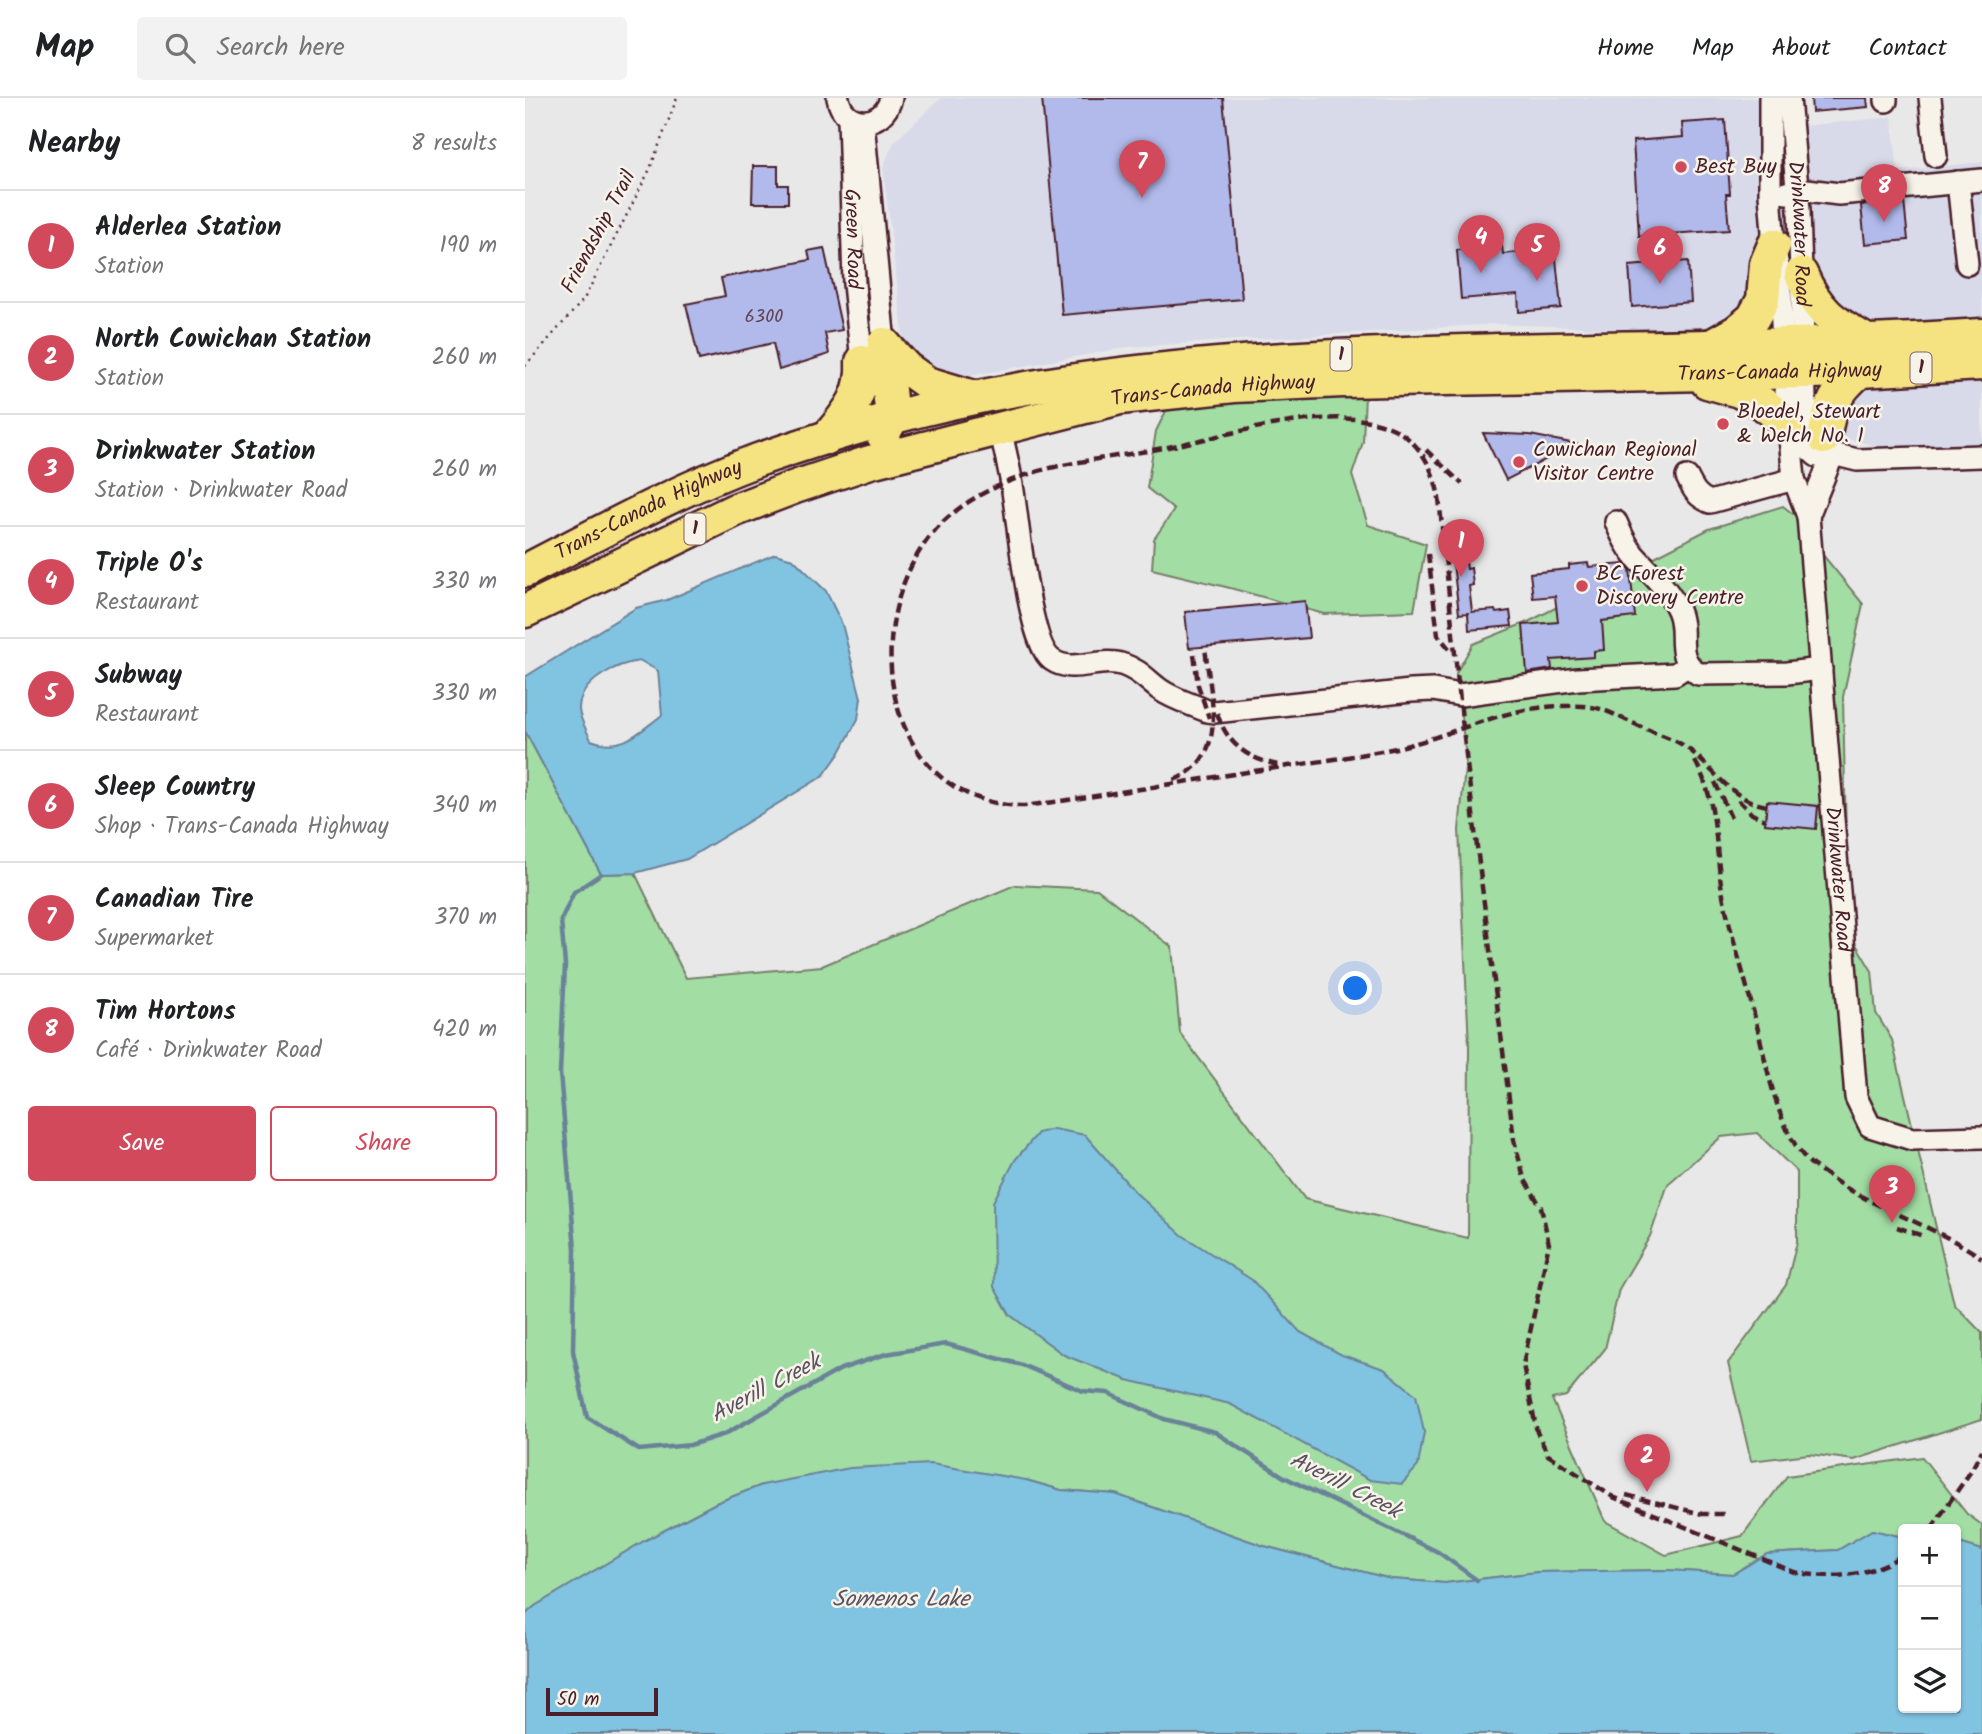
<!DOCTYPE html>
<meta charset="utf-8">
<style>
:root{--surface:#fff;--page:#f2f2f2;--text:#202124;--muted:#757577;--line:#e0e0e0;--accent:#d1495b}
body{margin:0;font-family:Kalam,sans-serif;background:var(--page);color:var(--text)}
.controls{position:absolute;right:21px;bottom:21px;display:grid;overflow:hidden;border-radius:7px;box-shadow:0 2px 5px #0004}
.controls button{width:63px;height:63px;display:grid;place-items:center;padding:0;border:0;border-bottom:2px solid var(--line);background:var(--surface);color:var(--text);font:35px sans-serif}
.scale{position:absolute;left:21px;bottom:18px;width:112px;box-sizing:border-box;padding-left:7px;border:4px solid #4a1f2b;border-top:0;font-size:19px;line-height:24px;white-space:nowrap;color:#4a1f2b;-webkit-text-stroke:5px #f7f3e8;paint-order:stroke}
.you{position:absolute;left:831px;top:891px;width:24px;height:24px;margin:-18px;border:5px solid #fff;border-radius:50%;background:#1a73e8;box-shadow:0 0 0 10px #1a73e833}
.badge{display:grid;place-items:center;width:46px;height:46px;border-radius:50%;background:var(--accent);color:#fff;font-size:23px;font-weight:700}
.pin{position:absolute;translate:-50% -58px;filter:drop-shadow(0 2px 4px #0008)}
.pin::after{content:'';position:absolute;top:37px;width:24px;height:21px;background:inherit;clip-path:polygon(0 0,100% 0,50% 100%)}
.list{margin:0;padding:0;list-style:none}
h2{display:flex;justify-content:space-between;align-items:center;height:91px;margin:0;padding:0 28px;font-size:30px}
h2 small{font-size:23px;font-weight:400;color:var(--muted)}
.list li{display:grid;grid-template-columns:46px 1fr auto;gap:21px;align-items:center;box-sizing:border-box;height:112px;padding:0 28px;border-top:2px solid var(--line)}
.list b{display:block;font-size:26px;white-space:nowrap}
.list p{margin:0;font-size:23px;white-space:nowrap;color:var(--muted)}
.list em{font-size:23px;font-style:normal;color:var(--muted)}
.actions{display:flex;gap:14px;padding:21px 28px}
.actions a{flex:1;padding:16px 0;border:2px solid var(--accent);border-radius:7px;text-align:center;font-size:24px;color:var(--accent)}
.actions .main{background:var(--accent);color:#fff}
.icon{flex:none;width:38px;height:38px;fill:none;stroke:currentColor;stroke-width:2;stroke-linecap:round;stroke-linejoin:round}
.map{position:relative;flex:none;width:1457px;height:1636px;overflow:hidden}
header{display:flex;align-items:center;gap:42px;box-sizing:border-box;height:98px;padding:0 35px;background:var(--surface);border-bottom:2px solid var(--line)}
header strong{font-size:33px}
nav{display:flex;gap:38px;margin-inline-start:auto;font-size:24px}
.search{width:490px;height:63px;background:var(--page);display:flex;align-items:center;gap:18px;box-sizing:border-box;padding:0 24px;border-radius:7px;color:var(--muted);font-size:26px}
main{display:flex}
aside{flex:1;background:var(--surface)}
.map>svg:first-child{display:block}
</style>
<header>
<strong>Map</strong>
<div class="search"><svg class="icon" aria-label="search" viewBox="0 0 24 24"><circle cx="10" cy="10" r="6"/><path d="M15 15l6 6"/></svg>Search here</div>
<nav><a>Home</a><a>Map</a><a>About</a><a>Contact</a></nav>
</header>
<main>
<aside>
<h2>Nearby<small>8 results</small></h2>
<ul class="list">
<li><span class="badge">1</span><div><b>Alderlea Station</b><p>Station</p></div><em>190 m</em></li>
<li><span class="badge">2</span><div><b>North Cowichan Station</b><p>Station</p></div><em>260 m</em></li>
<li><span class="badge">3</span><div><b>Drinkwater Station</b><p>Station · Drinkwater Road</p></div><em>260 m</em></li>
<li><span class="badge">4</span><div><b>Triple O's</b><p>Restaurant</p></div><em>330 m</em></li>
<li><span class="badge">5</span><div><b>Subway</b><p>Restaurant</p></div><em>330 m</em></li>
<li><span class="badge">6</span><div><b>Sleep Country</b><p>Shop · Trans-Canada Highway</p></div><em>340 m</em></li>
<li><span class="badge">7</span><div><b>Canadian Tire</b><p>Supermarket</p></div><em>370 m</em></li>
<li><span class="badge">8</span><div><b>Tim Hortons</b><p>Café · Drinkwater Road</p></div><em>420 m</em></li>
</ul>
<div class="actions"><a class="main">Save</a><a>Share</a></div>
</aside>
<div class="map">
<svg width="1457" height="1636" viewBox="0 0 1457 1636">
<rect width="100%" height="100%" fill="#e9e8e9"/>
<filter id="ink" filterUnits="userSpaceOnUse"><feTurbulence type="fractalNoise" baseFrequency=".0143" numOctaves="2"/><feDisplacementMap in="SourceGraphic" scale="14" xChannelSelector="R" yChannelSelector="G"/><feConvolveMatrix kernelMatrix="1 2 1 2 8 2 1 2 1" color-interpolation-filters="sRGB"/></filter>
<g filter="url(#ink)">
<polygon fill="#d8daea" points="416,0 1241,0 1244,31 1367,19 1373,73 1457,64 1457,350 1362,351 1301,335 1260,237 972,226 604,249 427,281 379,245 358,69 369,44"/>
<g fill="#a2dda4" stroke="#767e68" stroke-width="2">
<polygon points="840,296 838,344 827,377 843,427 901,446 889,513 799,516 705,490 627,471 629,441 649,412 622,390 631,333 641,313 674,301"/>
<polygon points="1258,408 1288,432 1288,445 1338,506 1318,599 1323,833 1347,873 1351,915 1367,942 1429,1206 1457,1235 1457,1321 1329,1362 1284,1356 1226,1363 1203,1265 1261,1187 1272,1144 1272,1074 1232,1035 1196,1039 1143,1086 1125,1138 1094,1191 1080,1251 1041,1298 1027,1301 1080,1423 1141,1457 1217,1438 1262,1378 1397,1359 1442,1416 1457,1427 1457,1452 1431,1444 1431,1431 1378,1431 1378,1439 1347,1432 1313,1452 1242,1456 1208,1476 1141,1472 1013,1474 920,1485 866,1481 739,1448 590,1396 536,1392 501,1382 237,1387 191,1405 119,1443 10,1508 0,1517 0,633 76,776 110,775 161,880 297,868 490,787 572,791 647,849 655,935 780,1101 943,1140 944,948 934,732 941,660 931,575 948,546 1005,523 1184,431"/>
</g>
<g fill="#81c4e1" stroke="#6b8298" stroke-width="2" fill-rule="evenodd">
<path d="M250,456L268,461L301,493L317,526L336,600L333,621L314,656L298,678L162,761L110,775L76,776L0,633V579L111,510L142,502ZM116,563L133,573L137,617C113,635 97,654 66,642C62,633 54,620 54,611C54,583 93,565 116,563Z"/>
<polygon points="528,1031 560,1037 611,1095 657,1137 727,1182 775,1234 817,1257 859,1271 891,1297 899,1334 893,1368 877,1386 845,1382 705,1306 602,1282 539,1257 485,1217 469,1189 468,1104 490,1062 513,1035"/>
<polygon points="406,1366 501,1382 536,1392 590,1396 739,1448 866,1481 920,1485 1013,1474 1141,1472 1208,1476 1242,1456 1313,1452 1347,1432 1378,1439 1378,1610 1431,1610 1431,1444 1457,1452 1457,1636 0,1636 0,1517 10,1508 119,1443 191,1405 237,1387 325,1370"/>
</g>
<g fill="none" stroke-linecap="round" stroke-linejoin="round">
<polyline stroke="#6b8298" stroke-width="4.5" points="76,776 49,794 36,822 40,867 35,975 50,1151 48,1253 62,1319 114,1352 165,1347 200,1336 316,1271 361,1256 421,1246 497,1267 558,1293 583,1295 639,1321 690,1334 759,1379 913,1454 952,1482"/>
</g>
<g fill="#b1baeb" stroke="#4a1f2b" stroke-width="2">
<polygon points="517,0 698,0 717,201 537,217"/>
<polygon points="1286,0 1342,0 1343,9 1287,14"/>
<polygon points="1200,22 1205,96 1201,96 1204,132 1114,138 1108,43 1158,39 1157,25"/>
<polygon points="228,68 253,68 253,87 263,87 263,105 227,105"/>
<polygon points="1379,103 1383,142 1340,146 1336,107"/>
<polygon points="977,148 978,156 1030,151 1036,210 994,214 993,196 936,201 932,152"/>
<polygon points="299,150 317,232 300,235 304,256 254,272 248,245 174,262 161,206 200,198 196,180 285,162 283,153"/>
<polygon points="1163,163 1166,204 1107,209 1104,168"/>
<polygon points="958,335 1005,337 1051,346 981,382"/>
<polygon points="941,464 942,471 946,470 948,487 944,488 947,514 970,512 971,515 985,513 987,528 944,532 943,515 934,516 928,465"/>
<polygon points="1063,465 1064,469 1099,466 1105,472 1110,519 1077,523 1079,552 1069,553 1069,559 1026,562 1027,571 1002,575 998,527 1033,524 1030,498 1008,500 1005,475 1044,471 1044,467"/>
<polygon points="780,503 784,540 664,550 660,514"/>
<polygon points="1242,703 1293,708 1291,731 1240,726"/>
</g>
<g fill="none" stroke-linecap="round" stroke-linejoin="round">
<g stroke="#4a1f2b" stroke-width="26">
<g id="minor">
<path d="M313,0C318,31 359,31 366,0"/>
<path id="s1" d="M1245,0V96L1249,147L1254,175L1262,308L1269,381L1283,418L1331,999L1345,1028L1387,1041L1457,1039"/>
<path id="s2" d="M1264,0L1274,112L1280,300C1286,330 1298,332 1308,356"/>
<polyline points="1361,0 1361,3"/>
<polyline points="1405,0 1411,58"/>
<path id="s3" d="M324,19L329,186L337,264"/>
<polyline points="338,24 359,246"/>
<polyline points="1433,84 1442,166"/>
<polyline points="1261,95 1282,92 1314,96 1457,82"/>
<polyline points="1265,327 1277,345 1292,358 1308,356 1332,362 1457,358"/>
<path d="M475,330C479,349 484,368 487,387C493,419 503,546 527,562C548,577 576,558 599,567C614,572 622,582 634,591C648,601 666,606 682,613L689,614L886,593L908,592L935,597L1053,581L1150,576L1162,568"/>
<path d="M1162,379C1168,391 1172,399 1185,404L1269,381"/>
<polyline points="1283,418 1308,356"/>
<path d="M1091,424C1096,436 1101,447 1109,457C1125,475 1143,490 1153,512C1164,537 1147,556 1173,576L1262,575L1296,571"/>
</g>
</g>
<g stroke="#4a1f2b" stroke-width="37">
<g id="highway">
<path d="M1276,176C1293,215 1309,224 1344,244"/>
<polyline points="359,246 381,270 402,285 449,299"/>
<polyline points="1186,248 1211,234 1228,220 1238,202 1241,166 1249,147"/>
<polyline points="1182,284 1214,293 1237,305 1264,326"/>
<polyline points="358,337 367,320 359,246"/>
<path d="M302,340C323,314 339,298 337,264"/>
<path d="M1299,340C1305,308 1309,295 1335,273"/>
<path id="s4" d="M0,473C74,435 152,392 230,363C275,347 321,333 366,320C489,286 618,271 744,262C982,246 1220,253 1457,237"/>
<path id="s5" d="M0,513L210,412L270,389L345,364L595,300L709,288L818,283L1335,273L1457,266"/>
</g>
</g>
<polyline stroke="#4a1f2b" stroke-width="2.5" stroke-dasharray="2 5" stroke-linecap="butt" points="0,268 59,201 125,71 152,0"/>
<use href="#minor" stroke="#f7f3e8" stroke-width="21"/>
<use href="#highway" stroke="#f5e382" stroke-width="32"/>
<g stroke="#4a1f2b" stroke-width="4.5" stroke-dasharray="10 5" stroke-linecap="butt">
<polyline points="901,352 937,386"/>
<polyline points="903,456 913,537 927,554"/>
<polyline points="669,556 673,587 684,620"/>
<path d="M692,615C702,646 722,661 754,667"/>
<path d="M1170,663C1192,702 1190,743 1196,786C1204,833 1220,878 1231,924C1242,966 1251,1029 1282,1062C1287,1068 1297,1073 1303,1078C1351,1112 1409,1127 1457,1160"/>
<path d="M649,682C707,658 684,596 680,548"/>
<polyline points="1190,684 1206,720"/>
<polyline points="1213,702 1227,716 1240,722"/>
<path d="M1242,708C1205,702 1190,671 1162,650C1146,638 1128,635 1110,626C1095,620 1082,611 1066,609C1057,607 1048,608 1039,608C975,609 931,637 871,650C817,661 763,668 709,676C639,687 569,699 499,708C356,706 330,523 411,431C443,396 493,377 538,367C569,361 601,357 633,351C695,340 811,302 869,331C896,345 909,372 914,400C925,505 935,611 948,716C961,825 976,933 989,1042L999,1080L1016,1109L1024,1146L998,1267L1012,1334L1023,1357L1088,1399L1269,1474C1308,1482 1344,1478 1378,1457"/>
<polyline points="1372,1129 1398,1138"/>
<polyline points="1101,1397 1177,1416 1203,1416"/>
<polyline points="1406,1431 1446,1373 1457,1352"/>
</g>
</g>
</g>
<g fill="#d1495b" stroke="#f7f3e8" stroke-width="2.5">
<circle cx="1156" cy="69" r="7"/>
<circle cx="1198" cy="326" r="7"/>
<circle cx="994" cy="364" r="7"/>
<circle cx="1057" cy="488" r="7"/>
</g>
<g text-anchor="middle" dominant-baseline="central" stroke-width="5" stroke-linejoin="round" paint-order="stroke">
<g font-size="18" fill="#64465b">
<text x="239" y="219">6300</text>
</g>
<g fill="#f7f3e8" stroke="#7e5f64" stroke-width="2">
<rect x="805.5" y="241.5" width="21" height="31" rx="5"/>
<rect x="1385.5" y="254.5" width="21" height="31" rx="5"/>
<rect x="159.5" y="415.5" width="21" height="31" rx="5"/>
</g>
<g font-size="19" font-weight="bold" fill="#4a1f2b">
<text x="816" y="257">1</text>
<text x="1396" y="270">1</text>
<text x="170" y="431">1</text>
</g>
<g font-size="21" fill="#4a1f2b" stroke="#f7f3e8" text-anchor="start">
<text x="1170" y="69">Best Buy</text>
<text x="1212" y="314">Bloedel, Stewart<tspan x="1212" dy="24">&amp; Welch No. 1</tspan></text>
<text x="1008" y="352">Cowichan Regional<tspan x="1008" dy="24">Visitor Centre</tspan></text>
<text x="1071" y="476">BC Forest<tspan x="1071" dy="24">Discovery Centre</tspan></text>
</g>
<g font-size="21" fill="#4a1f2b" stroke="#f7f3e8">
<text transform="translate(74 134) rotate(-62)">Friendship Trail</text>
<text stroke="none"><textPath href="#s2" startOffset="136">Drinkwater Road</textPath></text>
<text stroke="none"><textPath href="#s3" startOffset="122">Green Road</textPath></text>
<text stroke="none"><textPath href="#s5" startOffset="1295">Trans-Canada Highway</textPath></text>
<text stroke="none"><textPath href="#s5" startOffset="728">Trans-Canada Highway</textPath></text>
<text stroke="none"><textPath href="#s4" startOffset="138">Trans-Canada Highway</textPath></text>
<text stroke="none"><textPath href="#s1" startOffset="786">Drinkwater Road</textPath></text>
</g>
<g font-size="23" font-style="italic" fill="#5a5162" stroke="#f7f3e8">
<text transform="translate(241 1291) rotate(-28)">Averill Creek</text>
<text transform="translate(820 1388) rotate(27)">Averill Creek</text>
<text x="376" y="1502">Somenos Lake</text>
</g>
</g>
</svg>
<div class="controls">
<button>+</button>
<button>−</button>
<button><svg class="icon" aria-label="layers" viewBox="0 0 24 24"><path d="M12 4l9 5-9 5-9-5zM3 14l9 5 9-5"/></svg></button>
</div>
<div class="scale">50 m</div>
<div class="you"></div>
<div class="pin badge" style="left:936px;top:479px">1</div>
<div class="pin badge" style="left:1122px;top:1394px">2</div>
<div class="pin badge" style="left:1367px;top:1125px">3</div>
<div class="pin badge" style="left:956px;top:175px">4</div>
<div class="pin badge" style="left:1012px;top:183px">5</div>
<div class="pin badge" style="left:1135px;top:186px">6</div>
<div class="pin badge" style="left:617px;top:100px">7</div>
<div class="pin badge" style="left:1359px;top:124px">8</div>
</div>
</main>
